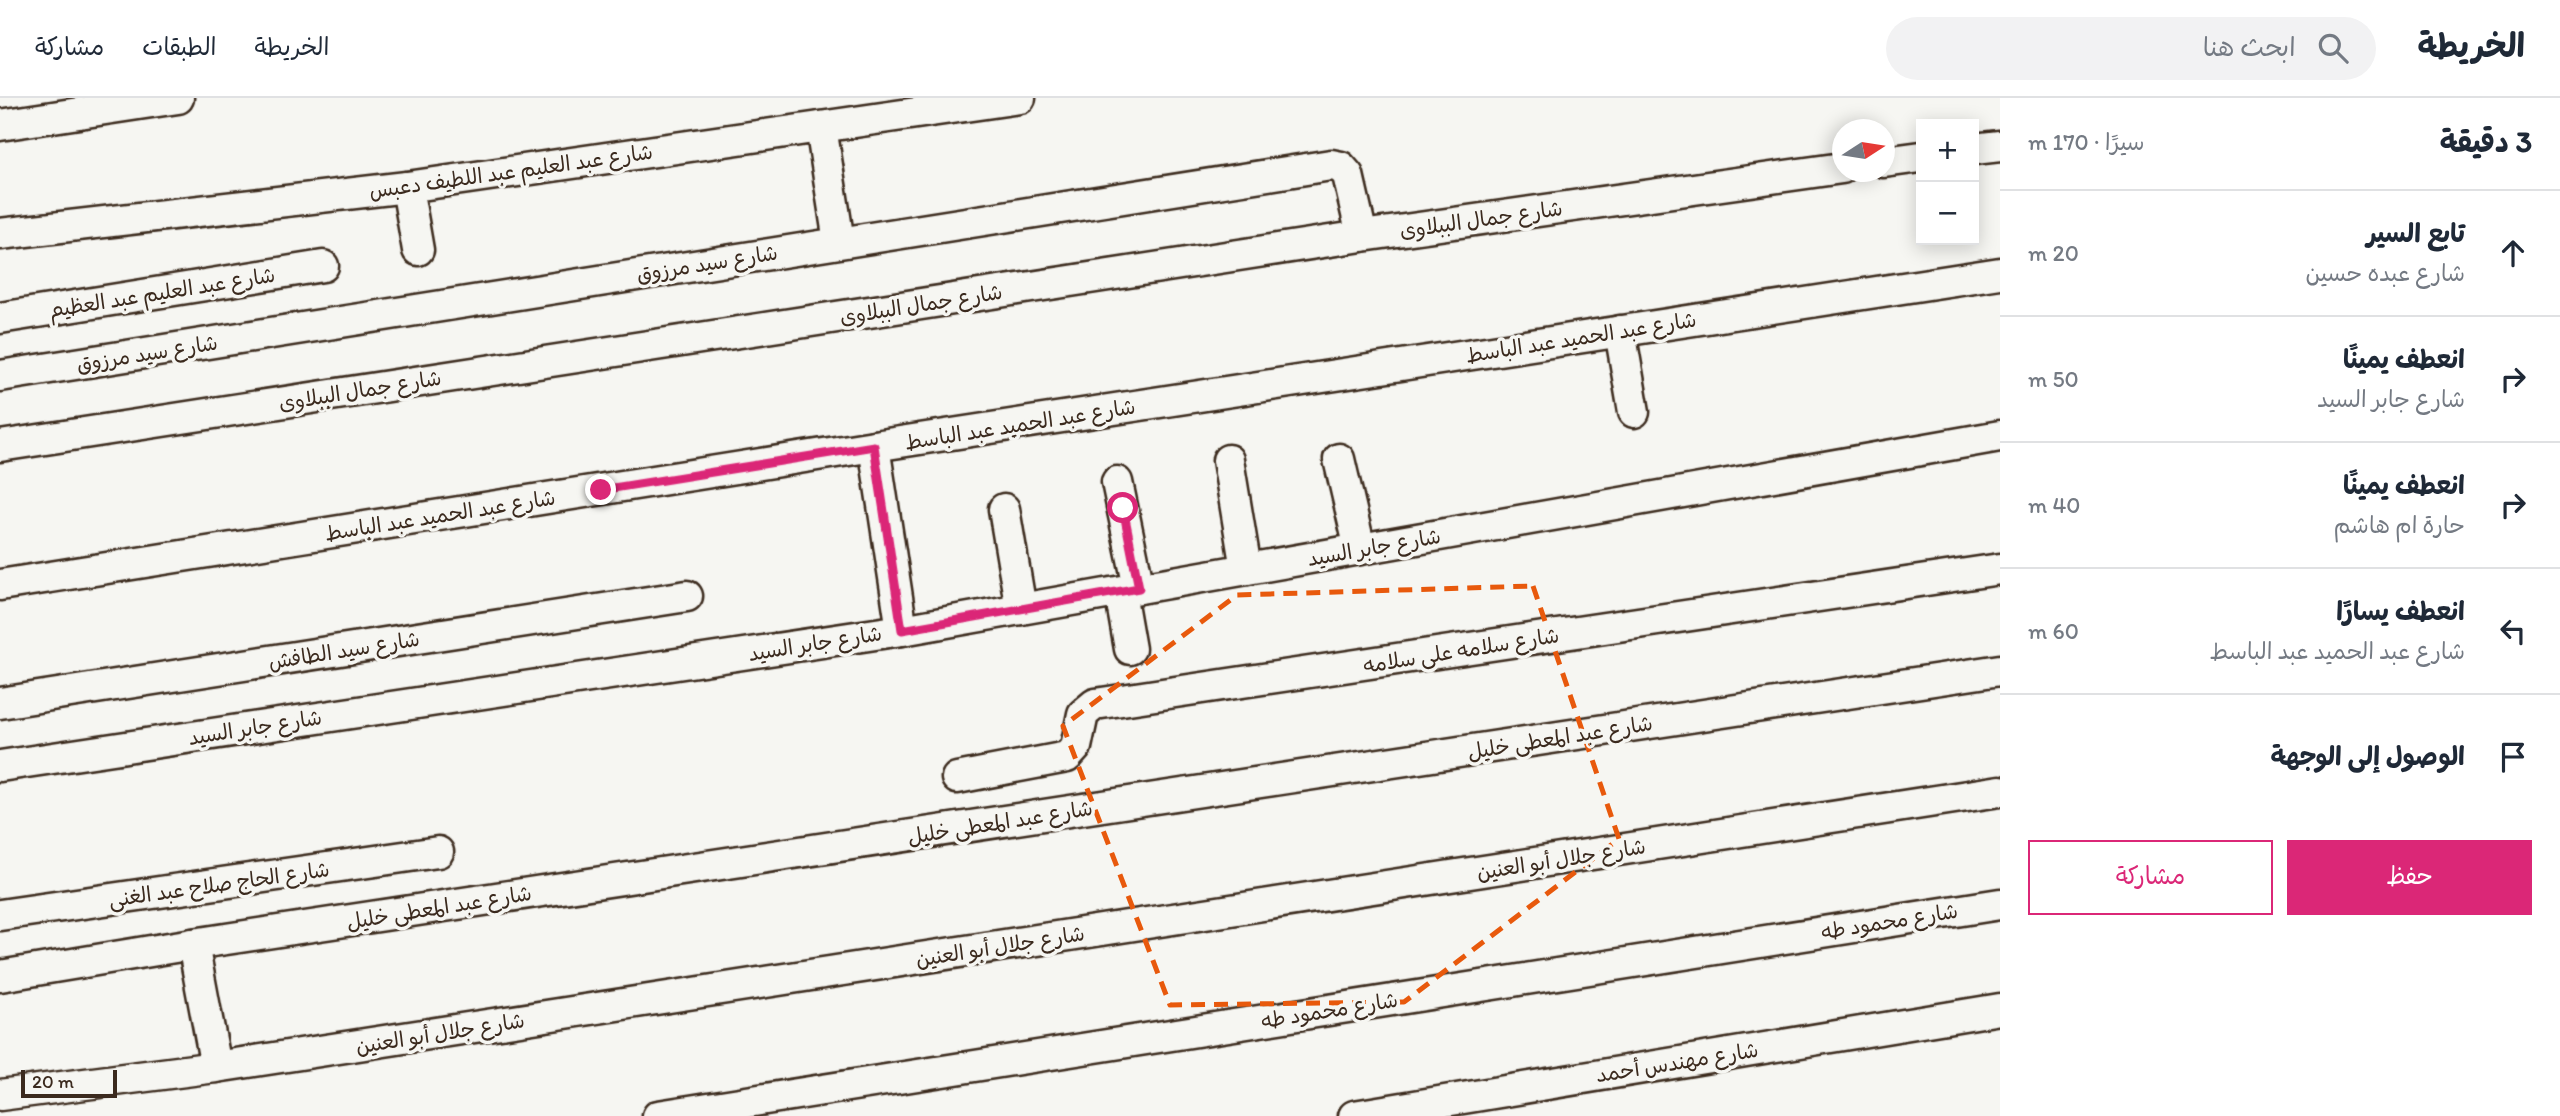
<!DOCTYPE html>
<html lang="ar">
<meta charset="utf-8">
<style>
:root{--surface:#fff;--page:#f2f2f3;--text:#1f2937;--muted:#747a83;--line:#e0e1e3;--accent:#db2777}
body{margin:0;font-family:Itim,"Playpen Sans Arabic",sans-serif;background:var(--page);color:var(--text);direction:rtl}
.controls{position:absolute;right:21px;top:21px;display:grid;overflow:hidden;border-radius:0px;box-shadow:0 4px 18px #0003}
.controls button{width:63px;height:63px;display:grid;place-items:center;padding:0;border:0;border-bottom:2px solid var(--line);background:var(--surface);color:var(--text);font:35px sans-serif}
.compass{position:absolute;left:1832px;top:21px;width:63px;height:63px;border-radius:50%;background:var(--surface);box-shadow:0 4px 18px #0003;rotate:78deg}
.scale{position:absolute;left:21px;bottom:18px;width:96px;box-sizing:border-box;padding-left:7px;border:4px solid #3b2a1e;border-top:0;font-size:19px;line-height:24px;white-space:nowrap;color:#3b2a1e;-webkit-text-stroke:5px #f6f6f2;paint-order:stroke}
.stop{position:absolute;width:21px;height:21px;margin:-16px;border:5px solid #db2777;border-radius:50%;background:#fff}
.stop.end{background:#db2777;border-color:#fff;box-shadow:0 2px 7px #0008}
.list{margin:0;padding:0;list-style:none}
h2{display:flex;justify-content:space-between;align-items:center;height:91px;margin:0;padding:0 28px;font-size:30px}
h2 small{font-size:23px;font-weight:400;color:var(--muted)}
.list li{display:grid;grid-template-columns:46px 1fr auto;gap:21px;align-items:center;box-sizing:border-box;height:126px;padding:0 28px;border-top:2px solid var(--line)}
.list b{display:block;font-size:26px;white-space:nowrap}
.list p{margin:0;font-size:23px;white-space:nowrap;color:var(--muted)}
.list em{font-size:23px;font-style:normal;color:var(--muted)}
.actions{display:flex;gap:14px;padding:21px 28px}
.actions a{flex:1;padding:16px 0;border:2px solid var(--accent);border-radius:0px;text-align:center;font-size:24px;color:var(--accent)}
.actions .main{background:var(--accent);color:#fff}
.icon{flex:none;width:38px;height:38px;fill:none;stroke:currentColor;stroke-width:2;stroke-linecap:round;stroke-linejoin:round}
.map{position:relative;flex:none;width:2000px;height:1018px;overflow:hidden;direction:ltr}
header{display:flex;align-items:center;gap:42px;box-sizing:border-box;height:98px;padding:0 35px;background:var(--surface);border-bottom:2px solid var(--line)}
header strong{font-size:33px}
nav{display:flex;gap:38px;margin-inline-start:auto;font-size:24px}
.search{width:490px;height:63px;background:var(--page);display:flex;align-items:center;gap:18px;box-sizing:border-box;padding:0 24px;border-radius:38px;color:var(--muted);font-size:26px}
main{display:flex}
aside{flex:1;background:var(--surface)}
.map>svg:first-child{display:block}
</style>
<header>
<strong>الخريطة</strong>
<div class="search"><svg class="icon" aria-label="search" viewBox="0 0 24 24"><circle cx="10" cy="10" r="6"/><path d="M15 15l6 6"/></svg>ابحث هنا</div>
<nav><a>الخريطة</a><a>الطبقات</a><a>مشاركة</a></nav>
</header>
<main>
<aside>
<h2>3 دقيقة<small>سيرًا · 170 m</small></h2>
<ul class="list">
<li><svg class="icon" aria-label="ahead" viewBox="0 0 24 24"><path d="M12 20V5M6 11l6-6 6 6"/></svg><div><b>تابع السير</b><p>شارع عبده حسين</p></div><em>20 m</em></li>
<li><svg class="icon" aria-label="right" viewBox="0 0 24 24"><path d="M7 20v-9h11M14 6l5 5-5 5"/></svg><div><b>انعطف يمينًا</b><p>شارع جابر السيد</p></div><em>50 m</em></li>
<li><svg class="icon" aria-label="right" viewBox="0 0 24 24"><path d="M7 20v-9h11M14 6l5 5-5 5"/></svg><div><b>انعطف يمينًا</b><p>حارة ام هاشم</p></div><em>40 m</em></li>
<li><svg class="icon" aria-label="left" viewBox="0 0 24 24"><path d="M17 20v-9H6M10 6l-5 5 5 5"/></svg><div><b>انعطف يسارًا</b><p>شارع عبد الحميد عبد الباسط</p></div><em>60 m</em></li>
<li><svg class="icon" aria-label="arrive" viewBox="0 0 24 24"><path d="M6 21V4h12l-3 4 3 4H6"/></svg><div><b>الوصول إلى الوجهة</b></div></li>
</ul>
<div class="actions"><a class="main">حفظ</a><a>مشاركة</a></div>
</aside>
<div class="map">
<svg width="2000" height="1018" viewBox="0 0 2000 1018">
<rect width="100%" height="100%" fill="#f6f6f2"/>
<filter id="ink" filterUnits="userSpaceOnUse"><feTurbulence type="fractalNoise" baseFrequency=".0143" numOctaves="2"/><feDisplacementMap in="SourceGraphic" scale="14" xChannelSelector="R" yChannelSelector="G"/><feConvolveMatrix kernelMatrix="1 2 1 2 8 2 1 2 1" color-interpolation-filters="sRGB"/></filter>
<g filter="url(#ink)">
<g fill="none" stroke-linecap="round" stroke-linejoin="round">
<g stroke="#3b2a1e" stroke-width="35">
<g id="minor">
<polyline points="0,27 178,0"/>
<polyline points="821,29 839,144"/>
<polyline points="1974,51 2000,48"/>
<polyline points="1884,64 1921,59"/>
<polyline points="407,89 418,152"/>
<polyline points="0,136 407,89 1020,0"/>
<polyline points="0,220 323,168"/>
<polyline points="1620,233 1634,314"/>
<polyline points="0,278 1331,67 1341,69 1348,77 1362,138"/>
<polyline points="0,348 1362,138 1842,70"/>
<polyline points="874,348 902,532"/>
<polyline points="1339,361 1360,451"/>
<polyline points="1228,362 1246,471"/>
<polyline points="1117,384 1139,490"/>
<polyline points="1004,411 1021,511"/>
<polyline points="0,487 874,348 2000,175"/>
<polyline points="1120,494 1130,551"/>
<polyline points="0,605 687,498"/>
<polyline points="0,668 902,532 2000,338"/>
<polyline points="957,680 1067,659 1076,649 1083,616 1095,606 2000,471"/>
<polyline points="0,817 438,754"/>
<polyline points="193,846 216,969"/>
<polyline points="0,878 193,846 2000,572"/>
<polyline points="0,997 216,969 2000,693"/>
<polyline points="658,1018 2000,806"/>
<polyline points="1354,1018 2000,911"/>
</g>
</g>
<use href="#minor" stroke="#f6f6f2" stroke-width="30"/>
</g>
</g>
<g fill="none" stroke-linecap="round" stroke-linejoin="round" filter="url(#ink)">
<polyline stroke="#db2777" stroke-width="9" points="601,392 874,348 902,532 1139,490 1123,410"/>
</g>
<path fill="none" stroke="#e8590c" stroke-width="5" stroke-dasharray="14 9" stroke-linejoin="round" d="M1533,488L1619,741L1404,904L1170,907L1063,628L1237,497Z"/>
<g text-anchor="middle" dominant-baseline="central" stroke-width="7" stroke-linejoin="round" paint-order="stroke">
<g font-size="21" fill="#3b2a1e" stroke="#f6f6f2">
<text transform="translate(511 73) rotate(-8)">شارع عبد العليم عبد اللطيف دعبس</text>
<text transform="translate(1481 121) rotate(-8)">شارع جمال الببلاوى</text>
<text transform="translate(707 165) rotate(-9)">شارع سيد مرزوق</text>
<text transform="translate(162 194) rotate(-9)">شارع عبد العليم عبد العظيم</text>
<text transform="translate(921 206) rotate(-9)">شارع جمال الببلاوى</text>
<text transform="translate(1581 239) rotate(-9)">شارع عبد الحميد عبد الباسط</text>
<text transform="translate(147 255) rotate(-9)">شارع سيد مرزوق</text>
<text transform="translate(360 292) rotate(-9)">شارع جمال الببلاوى</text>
<text transform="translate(1020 326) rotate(-9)">شارع عبد الحميد عبد الباسط</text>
<text transform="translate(440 417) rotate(-9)">شارع عبد الحميد عبد الباسط</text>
<text transform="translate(1374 449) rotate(-10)">شارع جابر السيد</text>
<text transform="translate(815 545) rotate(-9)">شارع جابر السيد</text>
<text transform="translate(344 552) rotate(-9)">شارع سيد الطافش</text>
<text transform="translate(1461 552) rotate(-9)">شارع سلامه على سلامه</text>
<text transform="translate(255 629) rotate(-9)">شارع جابر السيد</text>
<text transform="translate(1560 639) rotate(-9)">شارع عبد المعطى خليل</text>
<text transform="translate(1000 724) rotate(-9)">شارع عبد المعطى خليل</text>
<text transform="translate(1561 761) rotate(-9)">شارع جلال أبو العنين</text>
<text transform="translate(219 786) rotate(-8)">شارع الحاج صلاح عبد الغنى</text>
<text transform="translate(439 809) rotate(-9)">شارع عبد المعطى خليل</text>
<text transform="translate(1889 823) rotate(-9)">شارع محمود طه</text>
<text transform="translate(1000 848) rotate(-9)">شارع جلال أبو العنين</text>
<text transform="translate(1329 912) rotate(-9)">شارع محمود طه</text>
<text transform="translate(440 935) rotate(-9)">شارع جلال أبو العنين</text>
<text transform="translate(1677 964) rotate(-9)">شارع مهندس أحمد</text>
</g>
</g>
</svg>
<div class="controls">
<button>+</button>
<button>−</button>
</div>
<svg class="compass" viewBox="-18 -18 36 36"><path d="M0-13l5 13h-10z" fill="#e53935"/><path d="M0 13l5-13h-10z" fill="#747a83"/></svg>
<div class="scale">20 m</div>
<div class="stop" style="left:1123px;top:410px"></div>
<div class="stop end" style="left:601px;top:392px"></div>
</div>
</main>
